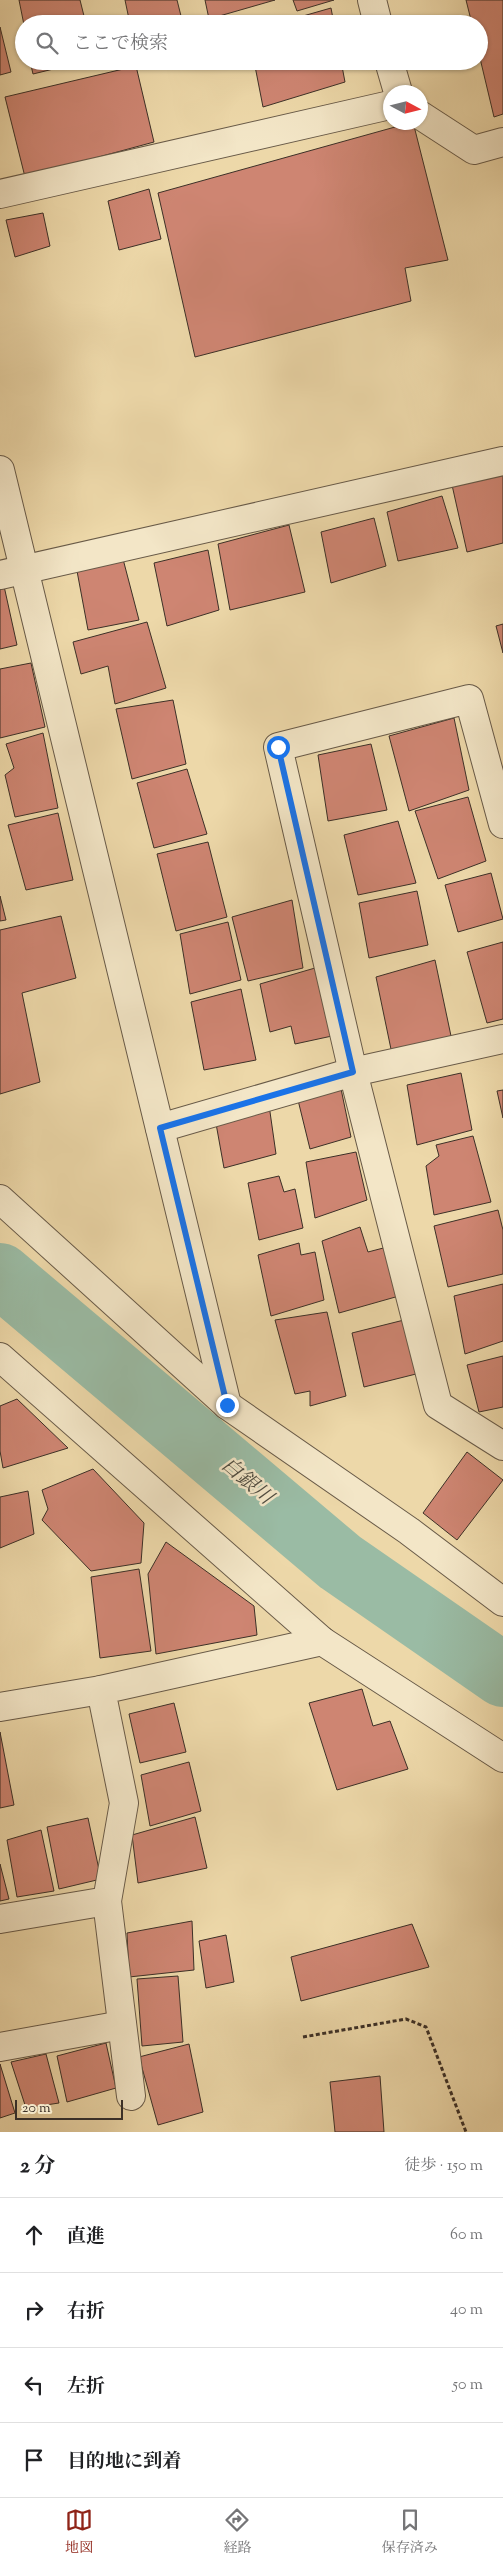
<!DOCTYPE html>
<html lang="ja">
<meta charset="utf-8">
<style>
:root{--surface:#fff;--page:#f6f6f6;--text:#202124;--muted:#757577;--line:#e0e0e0;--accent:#8f2418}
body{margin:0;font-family:"Sorts Mill Goudy","Noto Serif JP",serif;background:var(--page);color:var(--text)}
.compass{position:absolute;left:383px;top:85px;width:45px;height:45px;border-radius:50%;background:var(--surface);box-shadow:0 1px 4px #0004;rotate:97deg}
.scale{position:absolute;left:15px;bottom:12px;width:108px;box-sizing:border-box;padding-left:5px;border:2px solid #3c3027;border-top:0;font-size:14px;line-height:18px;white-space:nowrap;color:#3c3027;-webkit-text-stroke:4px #f3e6c7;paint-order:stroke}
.stop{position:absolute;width:15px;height:15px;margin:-11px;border:4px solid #1a73e8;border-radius:50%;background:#fff}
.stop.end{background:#1a73e8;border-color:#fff;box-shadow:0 1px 5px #0008}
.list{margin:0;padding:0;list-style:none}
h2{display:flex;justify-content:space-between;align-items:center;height:65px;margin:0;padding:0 20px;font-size:21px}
h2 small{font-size:16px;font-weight:400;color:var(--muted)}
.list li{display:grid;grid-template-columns:32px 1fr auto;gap:15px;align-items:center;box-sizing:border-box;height:75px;padding:0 20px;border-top:1px solid var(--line)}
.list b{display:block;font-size:19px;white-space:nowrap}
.list em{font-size:16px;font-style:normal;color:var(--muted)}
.icon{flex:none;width:28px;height:28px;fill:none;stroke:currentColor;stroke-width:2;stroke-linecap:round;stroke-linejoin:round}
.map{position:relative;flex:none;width:503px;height:2132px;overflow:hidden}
.search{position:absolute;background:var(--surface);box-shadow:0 1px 4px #0004;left:15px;right:15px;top:15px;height:55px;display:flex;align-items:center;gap:12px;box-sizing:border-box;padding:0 18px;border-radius:28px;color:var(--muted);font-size:19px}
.sheet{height:365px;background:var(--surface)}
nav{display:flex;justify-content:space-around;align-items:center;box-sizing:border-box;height:70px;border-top:1px solid var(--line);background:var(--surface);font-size:14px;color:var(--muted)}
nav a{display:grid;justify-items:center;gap:2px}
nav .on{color:var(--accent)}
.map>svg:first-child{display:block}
</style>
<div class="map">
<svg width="503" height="2132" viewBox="0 0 503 2132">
<rect width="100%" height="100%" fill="#edd8a9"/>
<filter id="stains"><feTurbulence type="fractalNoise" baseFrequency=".004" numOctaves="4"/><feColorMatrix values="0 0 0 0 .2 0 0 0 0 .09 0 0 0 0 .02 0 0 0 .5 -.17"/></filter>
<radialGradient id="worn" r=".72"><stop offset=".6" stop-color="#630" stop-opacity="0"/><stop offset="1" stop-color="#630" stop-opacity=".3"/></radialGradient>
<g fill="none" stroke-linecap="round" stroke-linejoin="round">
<polyline stroke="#9abba4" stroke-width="64" points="0,1275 340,1562 503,1675"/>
</g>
<g fill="#ce8572" stroke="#3c3027">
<polygon points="19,0 80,0 86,24 24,25"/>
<polygon points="125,0 177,0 183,24 130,24"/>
<polygon points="205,0 275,0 209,19"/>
<polygon points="293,0 334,0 297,11"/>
<polygon points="466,0 503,0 503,114 494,117 479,54 479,24 472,24"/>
<polygon points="331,8 334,24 275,24"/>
<polygon points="0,27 11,72 0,75"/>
<polygon points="30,61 86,61 33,74"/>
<polygon points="254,61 341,61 345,82 263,107"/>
<polygon points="136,66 154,142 25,177 5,97"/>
<polygon points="413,122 448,260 405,268 411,301 195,357 158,193"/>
<polygon points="149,189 161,239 119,250 108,201"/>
<polygon points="43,213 50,246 15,257 6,220"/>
<polygon points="503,472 503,543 467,552 452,485"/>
<polygon points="442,496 458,548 398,561 387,512"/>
<polygon points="374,518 386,566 331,583 321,532"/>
<polygon points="289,525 305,592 230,610 218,544"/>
<polygon points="208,550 219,610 167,626 154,563"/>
<polygon points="123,559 139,620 88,630 77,571"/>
<polygon points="4,586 17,645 0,649 0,587"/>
<polygon points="147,622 166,688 115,704 108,666 81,674 73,642"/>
<polygon points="503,624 503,653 496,626"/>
<polygon points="31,663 45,727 0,738 0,669"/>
<polygon points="173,700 186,764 132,779 116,709"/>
<polygon points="454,718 469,790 409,811 389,736"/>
<polygon points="43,733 58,808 15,817 5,775 14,768 6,744"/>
<polygon points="371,744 387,810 328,821 318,755"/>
<polygon points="187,769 207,834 154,848 137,783"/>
<polygon points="468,797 486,861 438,879 415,811"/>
<polygon points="58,813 73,880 26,890 8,825"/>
<polygon points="398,821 416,883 358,895 344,835"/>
<polygon points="208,842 227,917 176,931 157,854"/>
<polygon points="491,873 503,919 458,932 445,885"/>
<polygon points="417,891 428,945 369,958 359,903"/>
<polygon points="0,896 6,920 0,921"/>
<polygon points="292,900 303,968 248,981 232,917"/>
<polygon points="61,916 76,978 22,993 40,1082 0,1094 0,930"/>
<polygon points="228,922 241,980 190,994 180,934"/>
<polygon points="503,942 503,1019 487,1023 467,952"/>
<polygon points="435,960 451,1036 392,1054 376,977"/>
<polygon points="315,968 332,1036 295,1044 291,1026 270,1032 260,984"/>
<polygon points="241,989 256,1060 204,1070 191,1002"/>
<polygon points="461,1073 472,1130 417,1145 407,1085"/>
<polygon points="340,1084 351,1137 310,1149 297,1096"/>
<polygon points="503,1090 503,1118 497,1091"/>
<polygon points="269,1105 276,1154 224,1168 215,1118"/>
<polygon points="473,1136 491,1202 434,1215 426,1166 439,1156 436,1145"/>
<polygon points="356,1152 367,1200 315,1218 306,1162"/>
<polygon points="279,1176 284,1192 295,1189 303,1228 259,1240 248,1183"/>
<polygon points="498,1210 503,1230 503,1274 448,1287 434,1226"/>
<polygon points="360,1227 368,1252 391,1246 399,1296 339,1313 322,1241"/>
<polygon points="299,1243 301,1255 315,1252 324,1300 271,1316 258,1255"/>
<polygon points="503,1284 503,1341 465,1354 454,1296"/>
<polygon points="327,1312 346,1396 310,1406 310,1391 295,1394 275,1320"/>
<polygon points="404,1320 416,1374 364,1387 352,1333"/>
<polygon points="503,1356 503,1407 479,1412 467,1365"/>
<polygon points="17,1399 68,1448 3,1468 0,1451 0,1406"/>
<polygon points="467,1452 503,1480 457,1540 423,1513"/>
<polygon points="93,1469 144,1523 141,1563 91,1571 42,1520 48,1509 42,1490"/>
<polygon points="28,1491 34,1534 0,1548 0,1497"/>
<polygon points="166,1542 254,1606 257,1635 156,1654 148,1574"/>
<polygon points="139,1569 151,1651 100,1658 91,1577"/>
<polygon points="362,1689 373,1726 390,1721 408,1769 337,1790 309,1703"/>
<polygon points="174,1703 186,1752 140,1763 129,1714"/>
<polygon points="0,1732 14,1805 0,1808"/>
<polygon points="189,1762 201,1811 150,1826 141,1775"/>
<polygon points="195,1817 207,1868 138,1883 132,1835"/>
<polygon points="88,1818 101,1879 59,1889 47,1827"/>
<polygon points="41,1830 54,1891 17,1897 7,1840"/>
<polygon points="0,1864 9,1899 0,1901"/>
<polygon points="192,1921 194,1970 129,1977 127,1933"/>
<polygon points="412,1924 429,1967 301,2001 291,1957"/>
<polygon points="226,1935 234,1982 206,1988 199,1941"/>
<polygon points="178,1976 183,2042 142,2046 137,1979"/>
<polygon points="106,2043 116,2088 67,2102 57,2056"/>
<polygon points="189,2044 203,2112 158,2125 139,2057"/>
<polygon points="46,2054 59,2103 26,2108 11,2062"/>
<polygon points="0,2064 15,2113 0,2118"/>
<polygon points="380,2076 384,2132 335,2132 330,2082"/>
</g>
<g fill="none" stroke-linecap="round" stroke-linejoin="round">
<g stroke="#685a48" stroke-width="30">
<g id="minor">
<polyline points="372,0 378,24"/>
<polyline points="389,61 398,92"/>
<polyline points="420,115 474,150 503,142"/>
<polyline points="0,194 390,105"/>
<polyline points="0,470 227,1405"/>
<polyline points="0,575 503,461"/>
<polyline points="503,824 469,699 278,747 353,1072 438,1405 503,1446"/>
<polyline points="160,1128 353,1072 503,1039"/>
<polyline points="0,1199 227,1405 409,1531 503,1602"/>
<polyline points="0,1357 322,1641 503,1758"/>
<polyline points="0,1707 101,1690"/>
<polyline points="0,1919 107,1901"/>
<polyline points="0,2047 122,2025"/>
<polyline points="131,2096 107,1901 124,1803 101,1690 322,1641"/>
</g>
</g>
<polyline stroke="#3c3027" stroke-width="3" stroke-dasharray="4 2.5" stroke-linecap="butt" points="303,2037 406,2019 426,2027 466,2132"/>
<use href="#minor" stroke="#f3e6c7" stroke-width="28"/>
</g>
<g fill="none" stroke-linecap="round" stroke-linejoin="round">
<polyline stroke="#1a73e8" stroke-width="6" points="227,1405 160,1128 353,1072 278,747"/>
</g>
<g text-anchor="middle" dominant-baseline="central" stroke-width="5" stroke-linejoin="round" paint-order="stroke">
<g font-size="20" font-style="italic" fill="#4f4c40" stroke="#f3e6c7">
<text transform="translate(246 1482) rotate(40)">白銀川</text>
</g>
</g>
<rect width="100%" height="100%" filter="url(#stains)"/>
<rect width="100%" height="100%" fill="url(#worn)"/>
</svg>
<svg class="compass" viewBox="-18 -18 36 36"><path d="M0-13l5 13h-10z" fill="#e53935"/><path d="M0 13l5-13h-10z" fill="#757577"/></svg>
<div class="scale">20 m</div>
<div class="stop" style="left:278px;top:747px"></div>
<div class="stop end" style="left:227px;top:1405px"></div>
<div class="search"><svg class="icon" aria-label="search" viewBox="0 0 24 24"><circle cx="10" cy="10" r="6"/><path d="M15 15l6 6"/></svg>ここで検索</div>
</div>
<section class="sheet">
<h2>2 分<small>徒歩 · 150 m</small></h2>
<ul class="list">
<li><svg class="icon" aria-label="ahead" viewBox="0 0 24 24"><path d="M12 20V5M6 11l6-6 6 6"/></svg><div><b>直進</b></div><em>60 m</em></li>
<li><svg class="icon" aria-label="right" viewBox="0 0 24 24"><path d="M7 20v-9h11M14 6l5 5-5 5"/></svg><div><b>右折</b></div><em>40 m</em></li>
<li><svg class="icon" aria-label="left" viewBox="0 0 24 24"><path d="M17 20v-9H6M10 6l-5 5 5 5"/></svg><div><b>左折</b></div><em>50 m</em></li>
<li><svg class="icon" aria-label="arrive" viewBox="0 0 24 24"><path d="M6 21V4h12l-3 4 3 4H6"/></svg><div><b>目的地に到着</b></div></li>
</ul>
</section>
<nav>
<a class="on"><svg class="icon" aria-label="map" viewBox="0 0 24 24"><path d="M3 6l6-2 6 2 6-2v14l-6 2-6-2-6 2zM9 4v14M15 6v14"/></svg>地図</a>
<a><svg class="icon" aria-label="directions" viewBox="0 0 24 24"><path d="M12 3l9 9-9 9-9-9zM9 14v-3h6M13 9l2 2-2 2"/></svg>経路</a>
<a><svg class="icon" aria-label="saved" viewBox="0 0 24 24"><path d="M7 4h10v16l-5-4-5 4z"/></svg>保存済み</a>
</nav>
